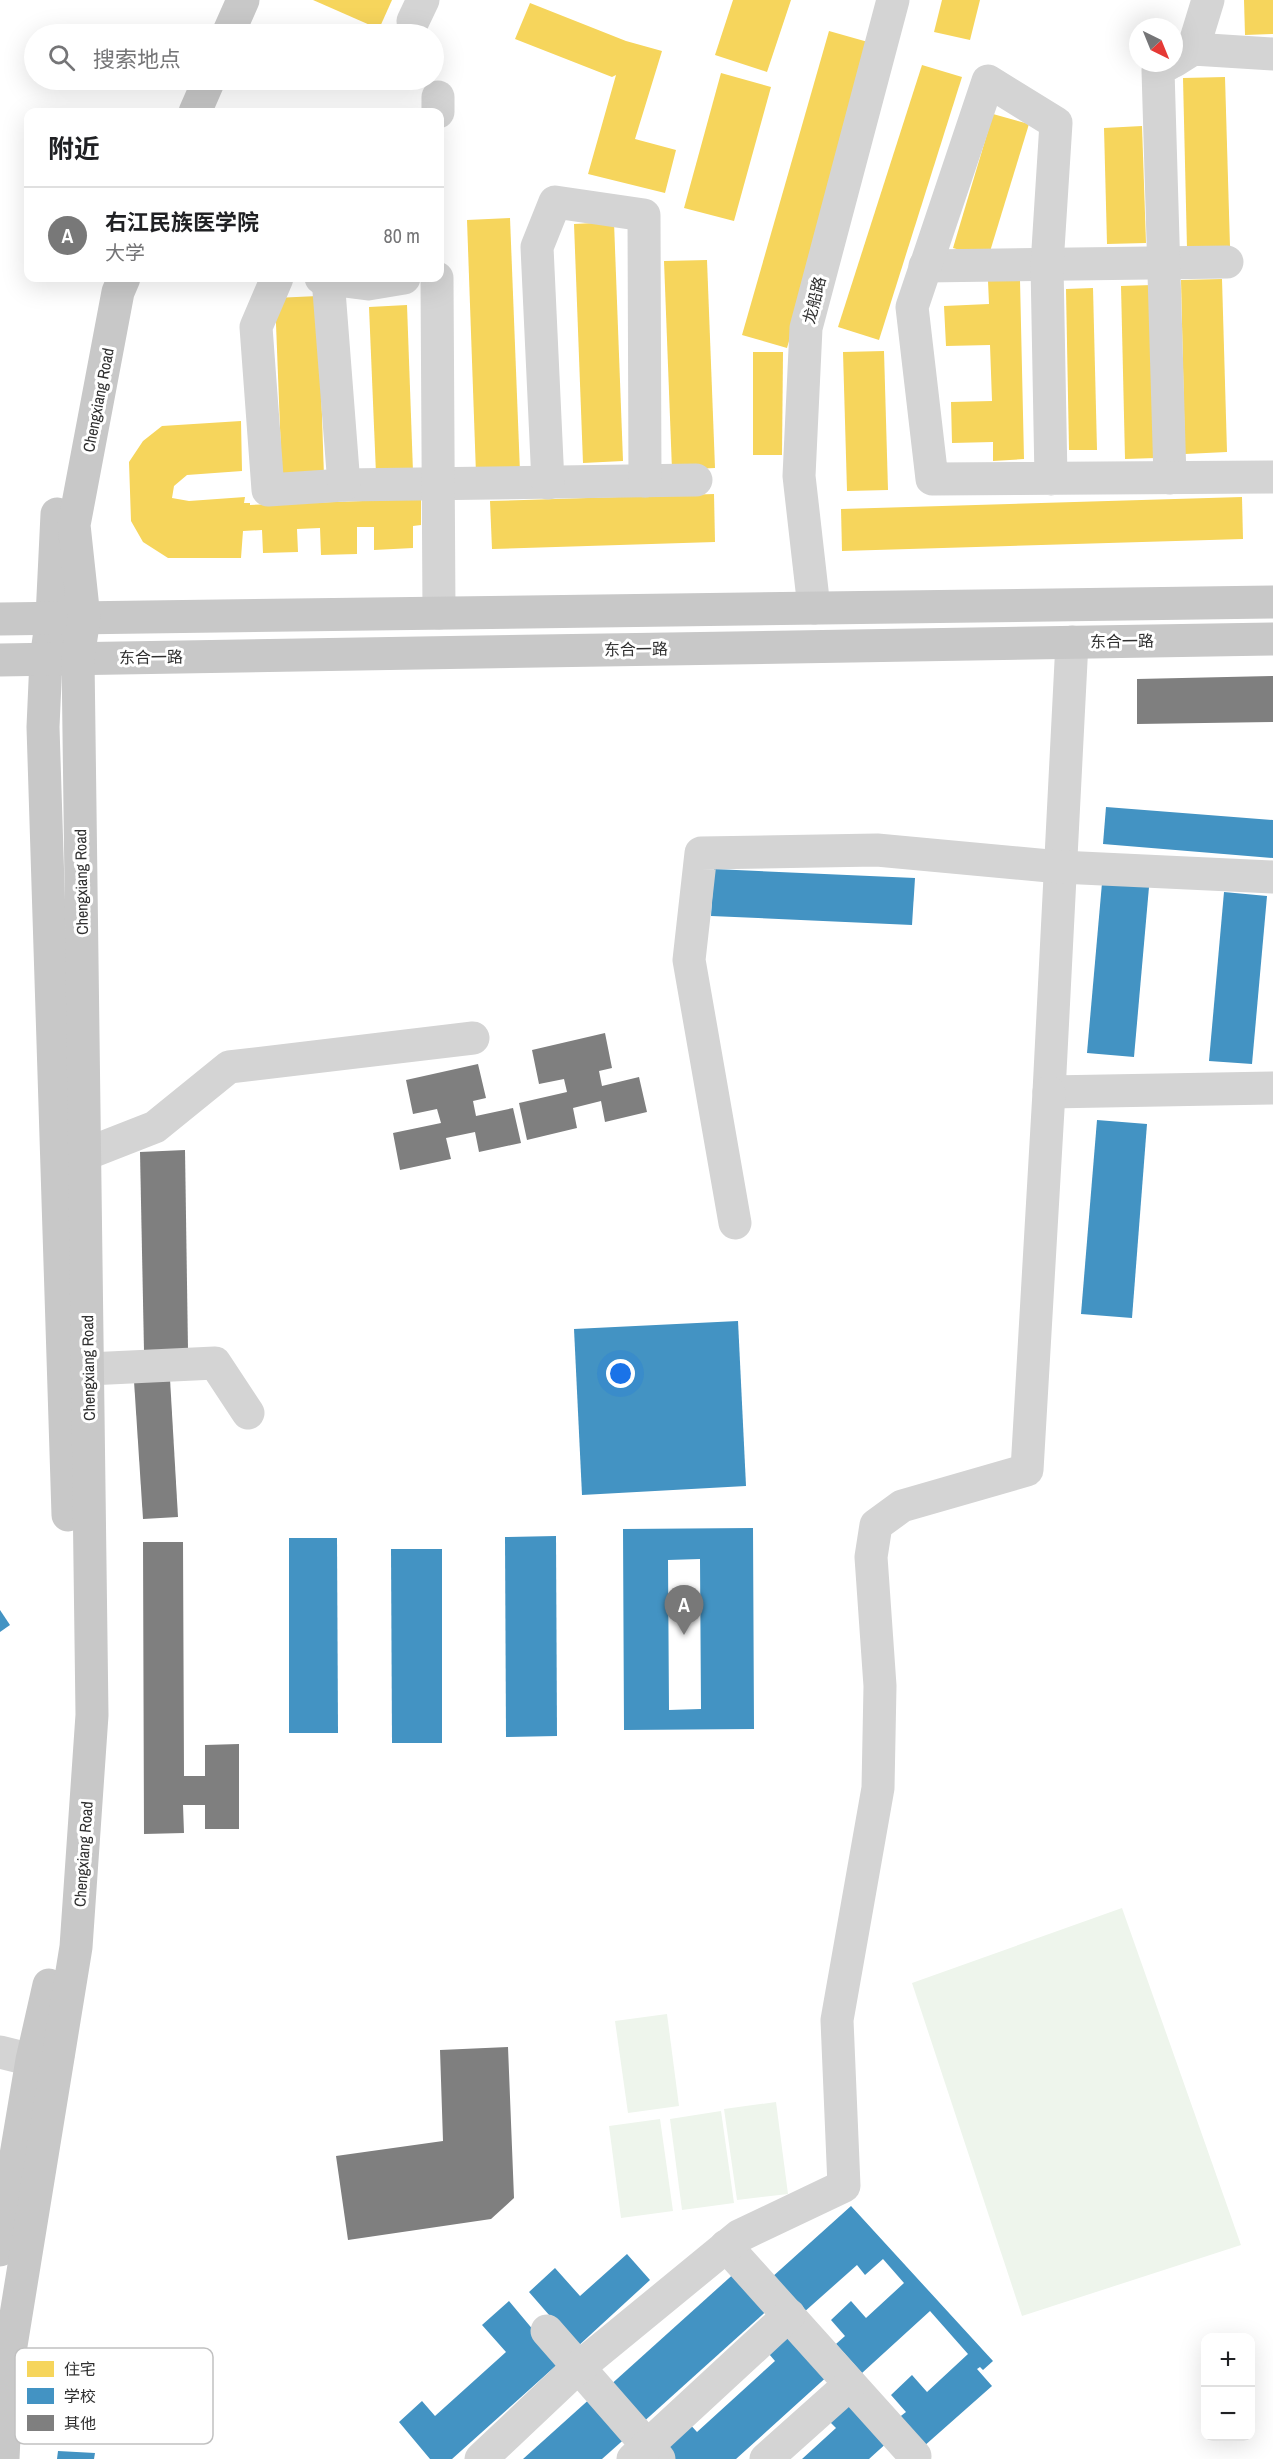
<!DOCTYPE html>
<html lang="zh">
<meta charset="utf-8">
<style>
:root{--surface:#fff;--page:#f6f6f6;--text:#202124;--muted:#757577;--line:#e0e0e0;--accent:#787878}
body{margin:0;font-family:"Archivo Narrow","Noto Sans SC",sans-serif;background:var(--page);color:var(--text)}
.controls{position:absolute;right:18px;bottom:18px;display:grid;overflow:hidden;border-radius:12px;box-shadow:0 6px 24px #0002}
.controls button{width:54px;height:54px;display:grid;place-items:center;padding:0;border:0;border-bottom:2px solid var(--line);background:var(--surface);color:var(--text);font:30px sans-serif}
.compass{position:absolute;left:1129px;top:18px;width:54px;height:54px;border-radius:50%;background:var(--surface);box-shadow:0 6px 24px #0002;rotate:137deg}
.you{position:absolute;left:621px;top:1374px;width:21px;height:21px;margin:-15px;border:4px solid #fff;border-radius:50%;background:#1a73e8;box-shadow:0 0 0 9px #1a73e833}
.badge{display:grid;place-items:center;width:39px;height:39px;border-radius:50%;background:var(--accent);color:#fff;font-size:20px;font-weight:700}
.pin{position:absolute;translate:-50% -50px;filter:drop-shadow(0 2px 3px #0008)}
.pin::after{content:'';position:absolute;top:32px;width:21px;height:18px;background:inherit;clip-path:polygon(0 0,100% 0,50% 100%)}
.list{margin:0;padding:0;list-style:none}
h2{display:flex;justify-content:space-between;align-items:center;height:78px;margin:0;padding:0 24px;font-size:26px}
h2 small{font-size:20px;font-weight:400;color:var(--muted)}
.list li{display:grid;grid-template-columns:39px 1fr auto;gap:18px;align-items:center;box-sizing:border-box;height:96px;padding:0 24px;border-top:2px solid var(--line)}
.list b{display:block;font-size:22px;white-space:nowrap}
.list p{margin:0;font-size:20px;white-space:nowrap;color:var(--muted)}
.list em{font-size:20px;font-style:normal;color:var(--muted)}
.icon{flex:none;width:33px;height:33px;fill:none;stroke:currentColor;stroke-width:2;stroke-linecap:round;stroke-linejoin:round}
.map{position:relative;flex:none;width:1273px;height:2459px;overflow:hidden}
.search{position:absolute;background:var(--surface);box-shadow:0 6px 24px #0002;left:24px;top:24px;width:420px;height:66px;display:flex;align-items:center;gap:15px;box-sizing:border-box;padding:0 21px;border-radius:33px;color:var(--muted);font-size:22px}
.panel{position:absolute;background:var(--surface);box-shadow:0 6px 24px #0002;left:24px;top:108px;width:420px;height:174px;border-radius:12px}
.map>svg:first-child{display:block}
</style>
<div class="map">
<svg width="1273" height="2459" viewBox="0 0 1273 2459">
<rect width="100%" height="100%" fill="#fff"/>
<g fill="#eef5ec">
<polygon points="1122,1908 1241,2245 1022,2316 912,1983"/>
<polygon points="667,2014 679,2106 628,2113 615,2021"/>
<polygon points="776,2102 788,2194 737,2200 724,2109"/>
<polygon points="721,2111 734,2203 682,2210 670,2119"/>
<polygon points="660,2119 673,2211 621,2218 609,2126"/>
</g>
<g fill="#f6d55c">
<polygon points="313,0 392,0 379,29"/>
<polygon points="733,0 791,0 767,72 715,55"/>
<polygon points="942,0 980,0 970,40 934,32"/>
<polygon points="1244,0 1273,0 1273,34 1245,35"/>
<polygon points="530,3 626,41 662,51 635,139 676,150 665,193 588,174 616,75 612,77 515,39"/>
<polygon points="829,31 875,44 787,348 742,335"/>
<polygon points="922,65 962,77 879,340 838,327"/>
<polygon points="721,73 771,87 734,221 684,208"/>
<polygon points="1225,77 1230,247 1187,249 1183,78"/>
<polygon points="403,109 403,112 375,112 375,111"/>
<polygon points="993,114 1029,124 988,258 953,248"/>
<polygon points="1142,126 1146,243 1107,244 1104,128"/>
<polygon points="510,218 520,472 476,474 467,220"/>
<polygon points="614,222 623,461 583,463 574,224"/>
<polygon points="707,260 715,468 672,470 664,261"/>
<polygon points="1222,279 1227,452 1185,454 1181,280"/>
<polygon points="1020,280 1024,459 993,461 993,442 952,443 951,402 992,401 990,345 946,346 944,306 989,304 988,281"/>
<polygon points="1152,285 1156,458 1125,459 1121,286"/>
<polygon points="1093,288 1097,450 1069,450 1066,289"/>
<polygon points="318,296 324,477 282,479 275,298"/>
<polygon points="407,305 413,472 376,474 369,307"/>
<polygon points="884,351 888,490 847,491 843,352"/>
<polygon points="753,352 783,352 782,455 753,455"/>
<polygon points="241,421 242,471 187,475 174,486 172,498 189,501 245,497 244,503 250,503 250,505 421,499 421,525 413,526 413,548 374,550 374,527 357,527 357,554 321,555 320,528 297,529 298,552 263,553 262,530 243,531 241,558 168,558 143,542 131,521 129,462 143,441 162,426"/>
<polygon points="714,494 715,542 492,549 490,501"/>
<polygon points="1242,497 1243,539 842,551 841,509"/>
</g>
<g fill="#4393c3" fill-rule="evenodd">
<polygon points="1106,807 1273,820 1273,858 1103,844"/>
<polygon points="714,869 915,878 912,925 711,916"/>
<polygon points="1102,883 1149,887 1134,1057 1087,1053"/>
<polygon points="1224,892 1267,896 1252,1064 1209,1061"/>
<polygon points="1097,1120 1147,1124 1132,1318 1081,1314"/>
<polygon points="738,1321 746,1486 582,1495 574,1329"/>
<path d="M753,1528L754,1729L624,1730L623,1529ZM700,1559L701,1709L669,1710L668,1560Z"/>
<polygon points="556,1536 557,1736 506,1737 505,1537"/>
<polygon points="289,1538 337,1538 338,1733 289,1733"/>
<polygon points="391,1549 442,1549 442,1743 392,1743"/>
<polygon points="0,1610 10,1625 0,1632"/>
<polygon points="851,2206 993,2361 983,2370 980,2367 977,2369 992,2386 923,2447 897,2419 906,2412 891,2395 912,2375 927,2392 968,2354 930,2311 862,2373 836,2344 845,2336 831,2320 851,2301 866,2318 904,2283 883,2259 865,2275 857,2265 803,2313 771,2278"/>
<polygon points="627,2254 650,2280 577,2347 529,2292 555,2268 580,2296"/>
<polygon points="738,2270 771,2307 640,2425 607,2388"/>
<polygon points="509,2301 560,2362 452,2459 430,2459 399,2422 422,2401 435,2416 506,2352 482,2325"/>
<polygon points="792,2334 831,2373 736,2459 670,2459 669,2457 674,2453 664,2442 687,2421 697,2432 775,2361 769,2354"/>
<polygon points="593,2396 629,2435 602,2459 523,2459"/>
<polygon points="848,2402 890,2440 869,2459 802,2459 836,2428 828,2420"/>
<polygon points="58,2451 95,2453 94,2459 57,2459"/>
</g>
<g fill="#7f7f7f">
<polygon points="1273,676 1273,722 1137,724 1137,679"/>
<polygon points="605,1033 612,1068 599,1071 602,1086 639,1077 647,1112 605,1122 601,1101 573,1108 577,1128 527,1140 519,1103 567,1092 564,1079 539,1084 532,1050"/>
<polygon points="478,1064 486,1098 473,1101 476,1116 513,1108 521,1143 479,1152 475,1132 446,1138 451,1159 400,1170 393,1133 441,1123 437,1109 413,1114 406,1080"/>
<polygon points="185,1150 188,1350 144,1351 140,1152"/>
<polygon points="170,1379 178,1517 143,1519 134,1381"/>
<polygon points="143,1542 183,1542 184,1776 205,1776 205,1745 239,1744 239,1829 205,1829 205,1805 183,1805 184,1833 144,1834"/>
<polygon points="508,2047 514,2198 491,2219 348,2240 336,2156 443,2141 440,2050"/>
</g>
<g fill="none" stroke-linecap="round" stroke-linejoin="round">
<g stroke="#d4d4d4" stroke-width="33">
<polyline points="413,21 423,0"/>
<polyline points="1193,49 1208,0"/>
<polyline points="1174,61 1193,49 1273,54"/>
<polyline points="438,112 438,97"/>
<polyline points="925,266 1227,262"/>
<polyline points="277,278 256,327 268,490 344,485 696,480"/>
<polyline points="321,278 368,284 404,278"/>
<polyline points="328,278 344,485"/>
<polyline points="437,278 439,613"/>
<polyline points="1170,478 1158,70 1170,63"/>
<polyline points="1051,479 1047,265 1056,123 988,81 912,307 932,479 1273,477"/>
<polyline points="548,483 537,247 555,202 644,215 645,481"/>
<polyline points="814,608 799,476 806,328 893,0"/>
<polyline points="1072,642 1049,1092 1273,1088"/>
<polyline points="86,1154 155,1127 229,1067 473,1038"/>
<polyline points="735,1223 689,960 701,853 877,850 1060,867 1273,877"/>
<polyline points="88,1369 215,1363 248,1413"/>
<polyline points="0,2052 32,2060 58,2055"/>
<polyline points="726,2246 915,2456"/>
<polyline points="547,2331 659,2459"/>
<polyline points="481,2459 572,2373 739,2236 844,2186 837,2020 878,1788 880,1686 871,1557 876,1525 902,1506 1027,1470 1049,1092"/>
<polyline points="633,2459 789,2315"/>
<polyline points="766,2459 850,2384"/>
</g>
<g stroke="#c8c8c8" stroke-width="33">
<polyline points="228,34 243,0"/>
<polyline points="195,112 209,80"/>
<polyline points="57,514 52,617 46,659 43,727 68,1515"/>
<polyline points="0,619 1273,602"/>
<polyline points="0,660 1273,639"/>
<polyline points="0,2250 32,2060 49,1985"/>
<polyline points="3,2459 7,2370 76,1947 92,1715 78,658 84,618 74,525 118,292 124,278"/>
</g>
</g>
<g text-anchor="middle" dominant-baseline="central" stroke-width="6" stroke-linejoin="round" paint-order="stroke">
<g font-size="16" fill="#303030" stroke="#fff">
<text transform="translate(814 300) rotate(-76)">龙船路</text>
<text transform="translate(98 400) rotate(-79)">Chengxiang Road</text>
<text transform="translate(1122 641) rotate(-1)">东合一路</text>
<text transform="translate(636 649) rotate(-1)">东合一路</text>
<text transform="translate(151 657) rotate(-1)">东合一路</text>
<text transform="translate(81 882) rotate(-91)">Chengxiang Road</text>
<text transform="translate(88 1368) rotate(-91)">Chengxiang Road</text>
<text transform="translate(83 1854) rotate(-86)">Chengxiang Road</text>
</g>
</g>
<rect x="15" y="2348" width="198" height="96" rx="9" fill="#fff" stroke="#c1c1c1" stroke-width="1.5"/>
<rect x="27" y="2361" width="27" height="16" fill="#f6d55c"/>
<rect x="27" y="2388" width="27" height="16" fill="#4393c3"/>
<rect x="27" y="2415" width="27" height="16" fill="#7f7f7f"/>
<g font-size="16" fill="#303030">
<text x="64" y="2375">住宅</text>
<text x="64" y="2402">学校</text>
<text x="64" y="2429">其他</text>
</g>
</svg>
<div class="controls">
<button>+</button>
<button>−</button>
</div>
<svg class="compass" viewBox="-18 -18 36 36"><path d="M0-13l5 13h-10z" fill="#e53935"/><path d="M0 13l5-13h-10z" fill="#757577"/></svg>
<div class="you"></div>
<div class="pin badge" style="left:684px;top:1635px">A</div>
<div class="search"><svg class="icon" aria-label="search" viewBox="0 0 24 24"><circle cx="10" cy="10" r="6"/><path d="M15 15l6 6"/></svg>搜索地点</div>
<section class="panel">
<h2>附近<small></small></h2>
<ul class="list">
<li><span class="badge">A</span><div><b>右江民族医学院</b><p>大学</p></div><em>80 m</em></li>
</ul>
</section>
</div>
